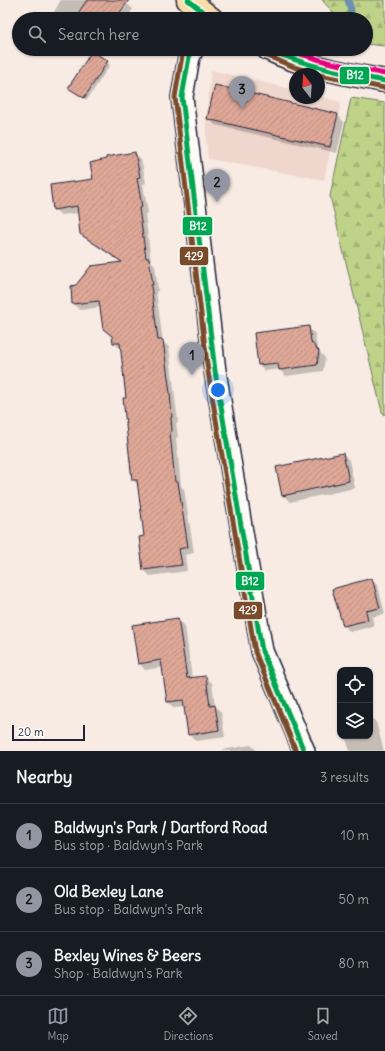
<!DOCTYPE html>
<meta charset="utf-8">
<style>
:root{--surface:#171b24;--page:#20242c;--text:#f1f3f6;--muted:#9ea1a6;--line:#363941;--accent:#9495a2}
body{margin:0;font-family:Delius,sans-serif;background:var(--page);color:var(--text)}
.controls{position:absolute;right:12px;bottom:12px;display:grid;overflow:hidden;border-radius:8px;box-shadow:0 1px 3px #0004}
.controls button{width:36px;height:36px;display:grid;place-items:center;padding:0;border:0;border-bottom:1px solid var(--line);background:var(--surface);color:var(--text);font:20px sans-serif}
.compass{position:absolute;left:289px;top:68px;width:36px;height:36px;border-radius:50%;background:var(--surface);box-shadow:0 1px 3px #0004;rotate:343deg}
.scale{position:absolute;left:12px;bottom:10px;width:73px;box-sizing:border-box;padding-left:4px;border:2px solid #22223b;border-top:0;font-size:11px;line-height:14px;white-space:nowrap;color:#22223b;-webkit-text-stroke:3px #fdfcf7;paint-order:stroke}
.you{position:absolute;left:218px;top:390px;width:14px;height:14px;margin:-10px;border:3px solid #fff;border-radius:50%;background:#1a73e8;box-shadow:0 0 0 6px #1a73e833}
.badge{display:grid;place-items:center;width:26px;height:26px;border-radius:50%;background:var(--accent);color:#111;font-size:13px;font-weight:700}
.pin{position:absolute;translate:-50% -33px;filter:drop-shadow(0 1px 2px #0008)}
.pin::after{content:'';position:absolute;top:21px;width:14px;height:12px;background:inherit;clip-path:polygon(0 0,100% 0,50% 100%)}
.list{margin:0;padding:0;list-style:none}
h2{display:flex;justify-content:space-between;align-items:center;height:52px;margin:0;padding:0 16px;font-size:17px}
h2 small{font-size:13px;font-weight:400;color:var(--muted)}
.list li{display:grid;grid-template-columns:26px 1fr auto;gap:12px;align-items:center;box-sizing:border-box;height:64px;padding:0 16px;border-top:1px solid var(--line)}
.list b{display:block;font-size:15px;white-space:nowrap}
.list p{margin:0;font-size:13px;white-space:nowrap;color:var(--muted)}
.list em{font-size:13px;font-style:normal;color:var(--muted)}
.icon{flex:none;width:22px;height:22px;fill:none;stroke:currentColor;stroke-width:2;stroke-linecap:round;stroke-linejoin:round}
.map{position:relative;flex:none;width:385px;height:751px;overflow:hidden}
.search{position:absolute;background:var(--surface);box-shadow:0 1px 3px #0004;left:12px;right:12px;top:12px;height:44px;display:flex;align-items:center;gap:10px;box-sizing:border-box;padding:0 14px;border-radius:22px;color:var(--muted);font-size:15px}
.sheet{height:244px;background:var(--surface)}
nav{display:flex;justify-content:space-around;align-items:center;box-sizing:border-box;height:56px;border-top:1px solid var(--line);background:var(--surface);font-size:11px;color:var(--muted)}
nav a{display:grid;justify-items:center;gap:2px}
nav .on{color:var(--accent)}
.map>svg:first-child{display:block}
</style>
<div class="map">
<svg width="385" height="751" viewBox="0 0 385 751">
<defs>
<pattern id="forest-firs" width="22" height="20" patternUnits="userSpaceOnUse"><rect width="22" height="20" fill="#bfd388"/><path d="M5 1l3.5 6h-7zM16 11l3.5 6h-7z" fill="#a4b576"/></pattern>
<pattern id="building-hatch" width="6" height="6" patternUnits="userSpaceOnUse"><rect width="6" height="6" fill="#dea797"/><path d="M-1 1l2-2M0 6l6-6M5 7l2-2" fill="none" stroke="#be8f83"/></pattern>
</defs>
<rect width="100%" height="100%" fill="#f7ebe4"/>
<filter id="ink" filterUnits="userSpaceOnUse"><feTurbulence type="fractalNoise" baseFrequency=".025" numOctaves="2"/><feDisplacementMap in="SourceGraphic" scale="8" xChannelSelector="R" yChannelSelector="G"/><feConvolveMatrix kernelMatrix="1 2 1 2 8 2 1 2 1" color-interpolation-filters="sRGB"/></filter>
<g filter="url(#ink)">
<polygon fill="#f0d7cd" points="211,70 295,90 295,98 319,98 319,96 341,102 324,180 208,159 206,139 206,120"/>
<g fill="url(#forest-firs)" stroke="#707a62">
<polygon points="322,0 385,0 385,46 366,44 366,19 339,19"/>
<polygon points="351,98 385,103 385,415 382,412 330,196"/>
</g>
<g fill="#0003">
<polygon points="61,0 122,0 133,9 126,19 61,19 54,12"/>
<polygon points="107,62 110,65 87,100 69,88"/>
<polygon points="216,87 338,115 344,122 337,153 215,125 208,118"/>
<polygon points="135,153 141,159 146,183 143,184 148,213 145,214 151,261 155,265 158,291 156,291 163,342 169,347 178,423 176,423 178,437 176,438 181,486 184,489 194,553 185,555 187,571 150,576 144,570 145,537 139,486 133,480 127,399 121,349 114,343 113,337 104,329 101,307 80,310 73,304 77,286 122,263 88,240 81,233 78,213 61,215 54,209 94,180"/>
<polygon points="308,327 315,334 317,349 325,358 323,371 286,376 279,369 265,371 259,365"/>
<polygon points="343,454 349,460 355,488 290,502 283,495"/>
<polygon points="372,580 378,586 385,614 372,617 374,626 350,632 344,625"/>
<polygon points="178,619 185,626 192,679 205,677 212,683 215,706 221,712 225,737 196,741 189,734 185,707 174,708 168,702 163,667 145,670 139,663"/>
<polygon points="370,717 376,722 384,751 350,751 345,736 370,736"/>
<polygon points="251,745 257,751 222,751 222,750"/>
</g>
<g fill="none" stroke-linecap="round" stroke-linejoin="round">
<g stroke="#6a90af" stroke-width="7">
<polyline points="348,19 351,10 348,0"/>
<polyline points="338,51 339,49"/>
</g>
</g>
<g fill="url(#building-hatch)" stroke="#22223b">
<polygon points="87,0 129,0 115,19 74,19"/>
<polygon points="92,51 108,61 84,98 68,88"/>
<polygon points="215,85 338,114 330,147 207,119"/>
<polygon points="135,152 140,177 137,178 142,207 139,208 146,258 149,258 153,285 151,285 158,340 163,340 170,393 172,417 171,417 172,431 170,432 175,482 178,482 188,547 179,549 182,565 143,570 139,537 144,536 137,480 132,480 123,398 126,398 120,343 113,343 112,336 103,329 99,301 72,304 71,286 76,285 91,266 122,262 80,234 77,206 53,210 50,185 93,179 90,163 106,159 106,157"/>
<polygon points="309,326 311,342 319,351 317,365 279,370 278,363 258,365 254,333"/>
<polygon points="343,453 349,481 282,496 276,467"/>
<polygon points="372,578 380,608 366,611 368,620 343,626 332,589"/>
<polygon points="178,618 187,678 206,676 210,706 215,705 219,730 188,735 183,700 167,702 161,660 138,664 132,625"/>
</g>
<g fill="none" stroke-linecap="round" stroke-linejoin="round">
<g stroke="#22223b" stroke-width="24">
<polyline id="street" points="193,49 189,57 182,97 215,371 262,651 304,751"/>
</g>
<g stroke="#22223b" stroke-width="25">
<g id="primary">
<polyline points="188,0 212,19"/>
<path d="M268,49C304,67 346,74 385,81"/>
</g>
</g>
<use href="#street" stroke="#fdfcf7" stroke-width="21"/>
<use href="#primary" stroke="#f9deab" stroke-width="22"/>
<g stroke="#fdfcf7" stroke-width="8">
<g id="bus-1">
<polyline points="188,0 212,19"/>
<polyline points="193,49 189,57 182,97 215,371 262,651 304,751"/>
<path d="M268,49C305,66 345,74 385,81"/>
</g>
</g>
<g stroke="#fdfcf7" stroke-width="8">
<g id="bus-2">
<polyline points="185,49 182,56 175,97 208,372 255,652 296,751"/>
<polyline points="265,55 294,67 316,74"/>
<polyline points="319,75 384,88"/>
</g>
</g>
<g stroke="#fdfcf7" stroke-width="8">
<polyline id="bus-3" points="285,49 327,62 385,74"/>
</g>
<use href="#bus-1" stroke="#00a651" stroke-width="5"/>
<use href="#bus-2" stroke="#7a4b2a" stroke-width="5"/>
<use href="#bus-3" stroke="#e5007d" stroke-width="5"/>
</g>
</g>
<g stroke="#fdfcf7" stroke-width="1.5">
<rect x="339" y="66" width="31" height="19" rx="4" fill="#00a651"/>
<rect x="182" y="216" width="31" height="20" rx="4" fill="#00a651"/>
<rect x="179" y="246" width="30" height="20" rx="4" fill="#7a4b2a"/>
<rect x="235" y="571" width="30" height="20" rx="4" fill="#00a651"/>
<rect x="233" y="601" width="30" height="19" rx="4" fill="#7a4b2a"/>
</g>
<g font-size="11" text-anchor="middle" font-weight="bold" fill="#fff">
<text x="355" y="79">B12</text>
<text x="198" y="230">B12</text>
<text x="194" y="260">429</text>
<text x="250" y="585">B12</text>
<text x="248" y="614">429</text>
</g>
</svg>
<div class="controls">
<button><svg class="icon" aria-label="locate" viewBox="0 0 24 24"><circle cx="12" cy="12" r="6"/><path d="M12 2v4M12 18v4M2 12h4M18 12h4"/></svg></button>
<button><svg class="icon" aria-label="layers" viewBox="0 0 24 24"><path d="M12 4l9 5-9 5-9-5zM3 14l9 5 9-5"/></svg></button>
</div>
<svg class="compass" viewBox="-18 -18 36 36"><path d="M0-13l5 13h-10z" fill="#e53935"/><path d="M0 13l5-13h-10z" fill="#9ea1a6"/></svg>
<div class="scale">20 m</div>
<div class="you"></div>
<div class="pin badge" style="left:192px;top:375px">1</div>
<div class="pin badge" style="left:217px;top:202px">2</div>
<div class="pin badge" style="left:242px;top:109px">3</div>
<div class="search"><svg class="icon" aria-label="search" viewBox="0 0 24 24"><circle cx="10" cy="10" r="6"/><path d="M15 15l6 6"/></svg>Search here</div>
</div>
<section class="sheet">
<h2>Nearby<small>3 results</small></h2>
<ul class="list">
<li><span class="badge">1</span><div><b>Baldwyn's Park / Dartford Road</b><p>Bus stop · Baldwyn's Park</p></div><em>10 m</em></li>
<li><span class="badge">2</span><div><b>Old Bexley Lane</b><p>Bus stop · Baldwyn's Park</p></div><em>50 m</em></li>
<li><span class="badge">3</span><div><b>Bexley Wines &amp; Beers</b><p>Shop · Baldwyn's Park</p></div><em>80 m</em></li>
</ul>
</section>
<nav>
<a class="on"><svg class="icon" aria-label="map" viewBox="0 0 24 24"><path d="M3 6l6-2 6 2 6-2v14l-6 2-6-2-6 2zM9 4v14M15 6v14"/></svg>Map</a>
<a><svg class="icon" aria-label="directions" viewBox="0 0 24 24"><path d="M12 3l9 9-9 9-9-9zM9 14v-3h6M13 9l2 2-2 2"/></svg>Directions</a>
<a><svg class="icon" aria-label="saved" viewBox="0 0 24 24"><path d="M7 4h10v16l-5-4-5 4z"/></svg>Saved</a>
</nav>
